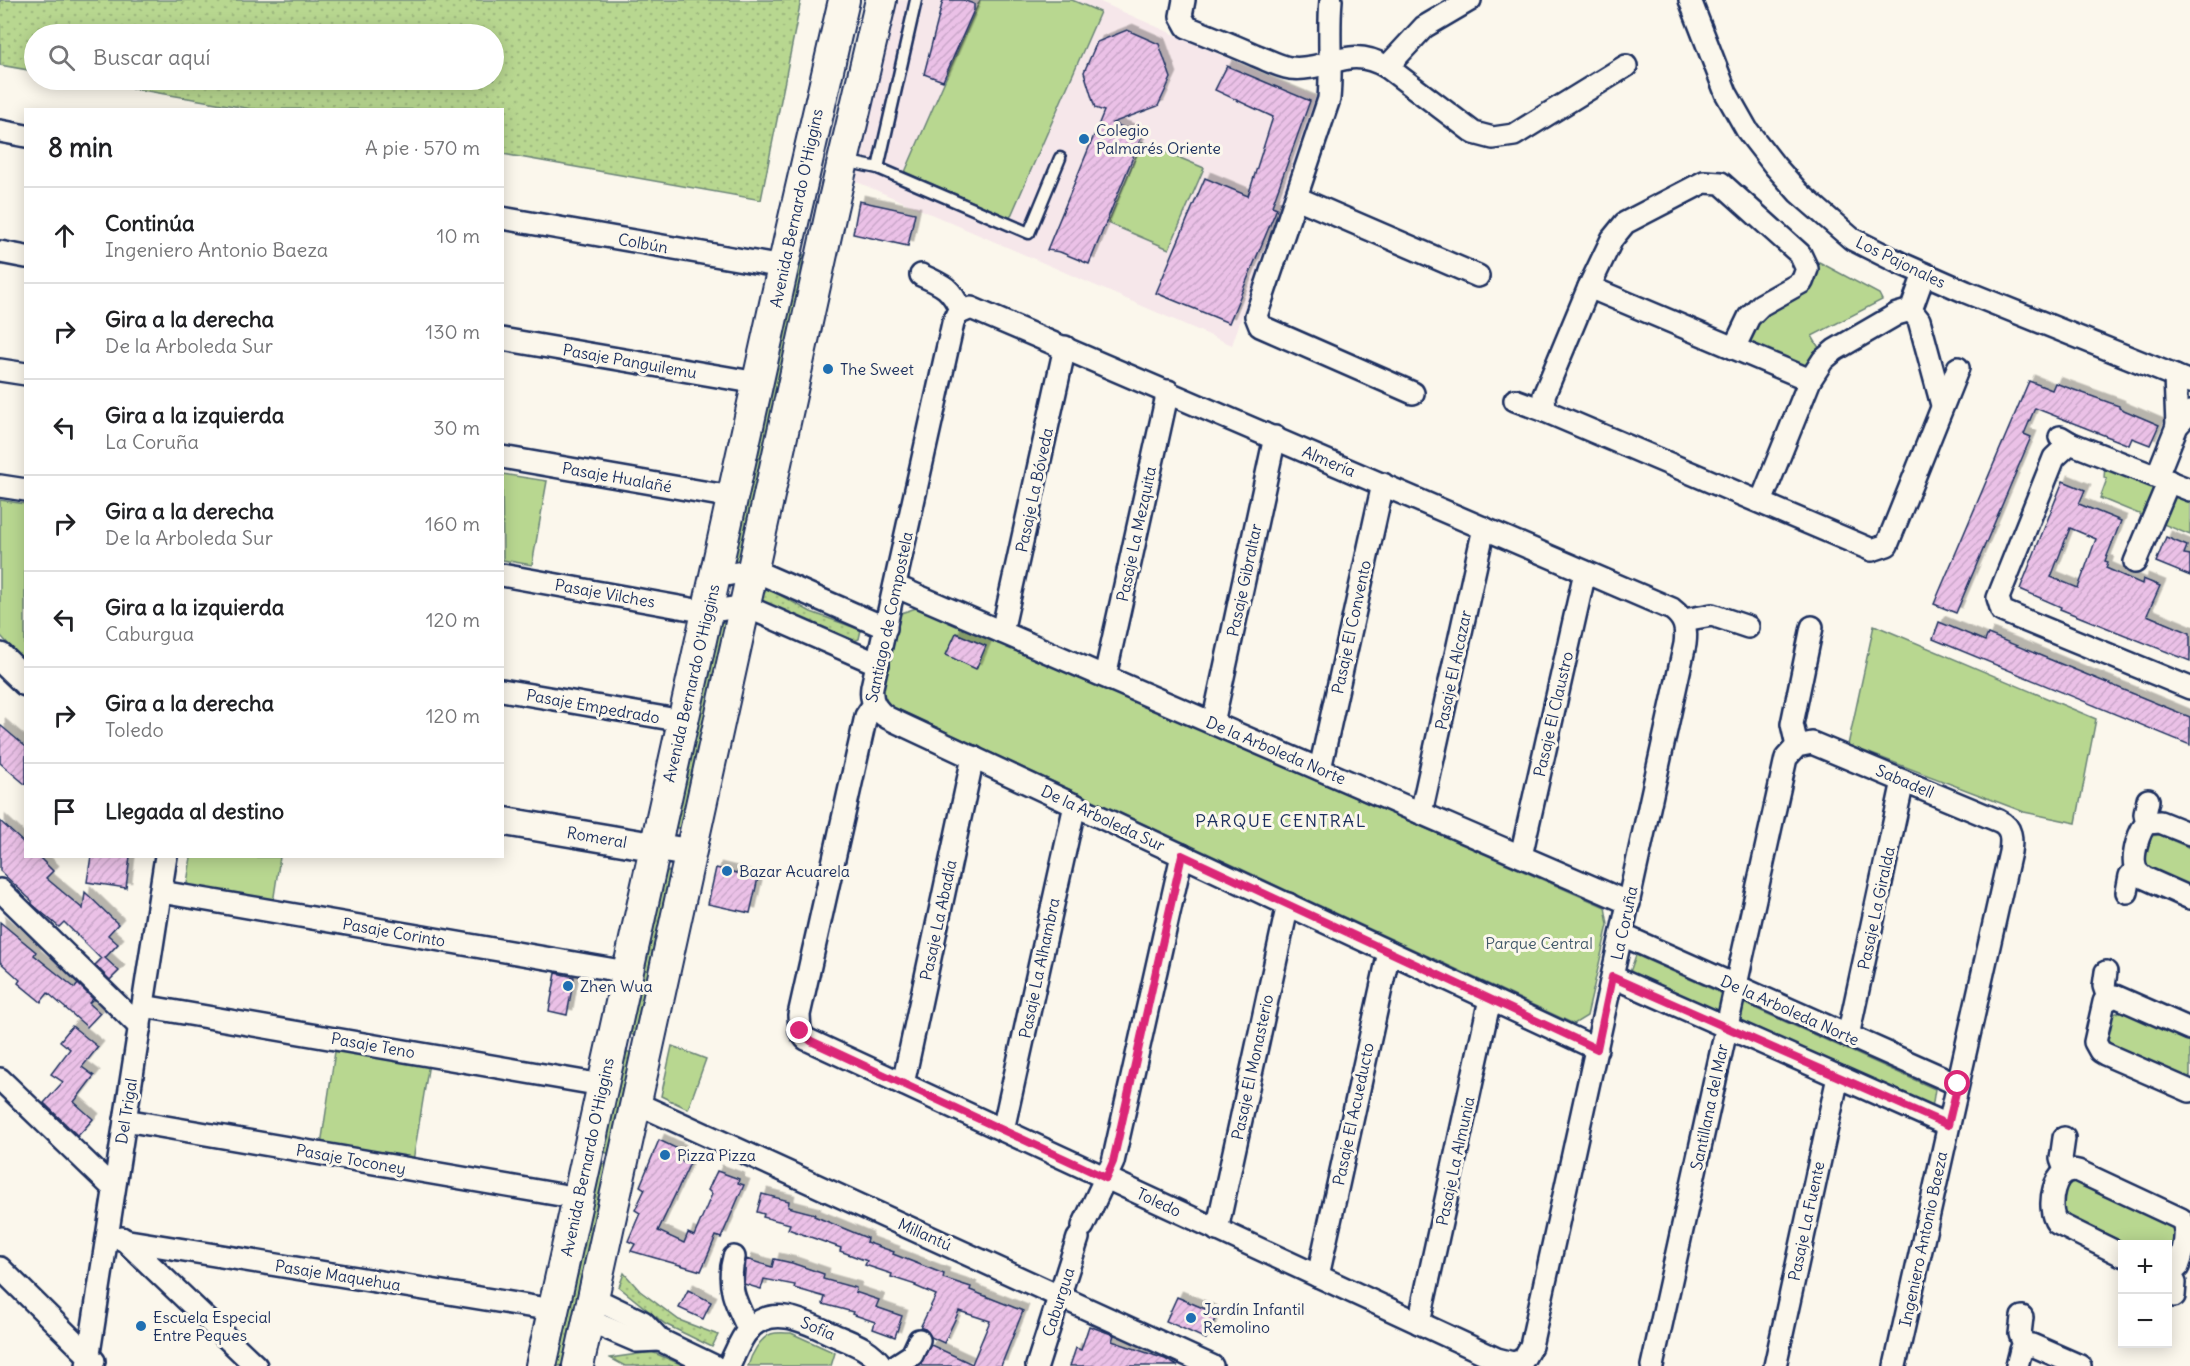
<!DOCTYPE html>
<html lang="es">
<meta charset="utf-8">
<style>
:root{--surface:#fff;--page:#f6f6f6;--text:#202124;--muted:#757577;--line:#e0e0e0}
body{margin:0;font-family:Delius,sans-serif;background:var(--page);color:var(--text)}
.controls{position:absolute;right:18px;bottom:18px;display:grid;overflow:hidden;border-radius:0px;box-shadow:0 3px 15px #0003}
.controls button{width:54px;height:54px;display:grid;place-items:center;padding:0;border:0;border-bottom:2px solid var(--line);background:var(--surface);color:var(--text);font:30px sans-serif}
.stop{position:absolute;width:18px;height:18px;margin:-14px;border:4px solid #db2777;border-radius:50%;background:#fff}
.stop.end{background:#db2777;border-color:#fff;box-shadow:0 2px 6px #0008}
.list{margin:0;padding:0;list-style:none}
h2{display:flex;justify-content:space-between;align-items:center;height:78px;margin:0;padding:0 24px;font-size:26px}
h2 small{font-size:20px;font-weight:400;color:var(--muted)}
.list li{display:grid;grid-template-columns:39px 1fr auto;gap:18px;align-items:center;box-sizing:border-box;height:96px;padding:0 24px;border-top:2px solid var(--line)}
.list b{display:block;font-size:22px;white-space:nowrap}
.list p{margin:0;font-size:20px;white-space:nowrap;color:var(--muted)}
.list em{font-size:20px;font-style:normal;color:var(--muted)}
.icon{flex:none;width:33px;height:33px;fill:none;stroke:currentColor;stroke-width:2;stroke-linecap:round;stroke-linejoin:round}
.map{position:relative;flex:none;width:2190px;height:1366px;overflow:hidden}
.search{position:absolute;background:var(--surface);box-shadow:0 3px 15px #0003;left:24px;top:24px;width:480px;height:66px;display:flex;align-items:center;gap:15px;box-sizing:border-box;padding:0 21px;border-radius:33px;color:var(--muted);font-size:22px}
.panel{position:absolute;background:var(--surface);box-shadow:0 3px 15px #0003;left:24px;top:108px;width:480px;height:750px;border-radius:0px}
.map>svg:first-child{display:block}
</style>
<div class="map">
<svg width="2190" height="1366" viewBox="0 0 2190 1366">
<defs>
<pattern id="grass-dots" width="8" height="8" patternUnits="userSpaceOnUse" patternTransform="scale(1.5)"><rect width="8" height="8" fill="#b8d790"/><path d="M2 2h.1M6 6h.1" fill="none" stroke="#9eb97f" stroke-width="1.8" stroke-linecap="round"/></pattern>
<pattern id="building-hatch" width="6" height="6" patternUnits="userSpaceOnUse" patternTransform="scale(1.5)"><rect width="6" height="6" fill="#ebc1e7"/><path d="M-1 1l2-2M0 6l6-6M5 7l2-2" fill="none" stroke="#c9a6c9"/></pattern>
<filter id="shadow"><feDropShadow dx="5.5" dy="-5.5" stdDeviation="0" flood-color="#0004"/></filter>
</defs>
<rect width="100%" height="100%" fill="#fbf7ec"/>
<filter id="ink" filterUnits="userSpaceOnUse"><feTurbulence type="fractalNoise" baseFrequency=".0167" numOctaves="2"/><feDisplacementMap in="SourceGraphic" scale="12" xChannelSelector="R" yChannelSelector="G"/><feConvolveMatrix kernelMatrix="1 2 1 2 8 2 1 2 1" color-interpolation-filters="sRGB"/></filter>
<g filter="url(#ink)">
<polygon fill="#f6e7ea" points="898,0 1096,0 1318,98 1232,345 855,181"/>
<g fill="url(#grass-dots)" stroke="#6a8377" stroke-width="1.5">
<polygon points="0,0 801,0 761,200 503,154 502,110 251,109 84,80 494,80 494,34 34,34 34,71 0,65"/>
<polygon points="796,252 804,255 793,322 745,562 733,569 726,550"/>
<polygon points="767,588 811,612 861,630 859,639 844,646 760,603"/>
<polygon points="725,621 732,627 681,831 672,823 713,624"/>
<polygon points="659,869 676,873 643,1040 625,1031"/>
<polygon points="619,1050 638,1054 614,1155 604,1152 600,1144"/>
<polygon points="597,1162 612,1167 567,1366 555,1366"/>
<polygon points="624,1273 640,1291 679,1320 718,1335 712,1347 665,1324 619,1287"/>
<polygon points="652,1352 685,1366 625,1366 610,1358"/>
</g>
<g fill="#b8d790" stroke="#6a8377" stroke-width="1.5">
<polygon points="980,0 1072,0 1100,12 1010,218 905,172"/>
<polygon points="1142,142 1204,168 1169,249 1108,223"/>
<polygon points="1819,262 1879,294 1882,300 1812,336 1819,348 1802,370 1752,349 1744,339 1758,316 1802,293"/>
<polygon points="2105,465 2190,499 2190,535 2100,498 2107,479 2104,478"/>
<polygon points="502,474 547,481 532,565 503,560"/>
<polygon points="0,500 25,504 25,662 0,635"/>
<polygon points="919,607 1605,907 1608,925 1587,1016 1574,1024 880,701 901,613"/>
<polygon points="1874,625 2096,719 2076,823 2024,812 1848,745"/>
<polygon points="2160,835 2190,848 2190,891 2144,869 2141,859 2149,836"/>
<polygon points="191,857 280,857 273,903 186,890"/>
<polygon points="1636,955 1935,1089 1932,1108 1630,972"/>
<polygon points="2125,1009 2190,1033 2190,1080 2103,1042 2114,1014"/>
<polygon points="336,1045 430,1057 413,1161 321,1145"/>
<polygon points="672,1046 706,1059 688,1109 661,1096"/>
<polygon points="2077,1181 2171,1221 2177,1229 2171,1253 2168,1255 2168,1244 2129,1244 2064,1217 2060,1209 2066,1183"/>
<path d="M791,1333L835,1353L831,1366H748C751,1355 760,1338 771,1334C777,1332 785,1333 791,1333Z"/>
</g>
<g fill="url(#building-hatch)" stroke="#1b2f5e" stroke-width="1.5" fill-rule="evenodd" filter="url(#shadow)">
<polygon points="943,0 963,0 974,4 974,10 943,81 924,74"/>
<polygon points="1127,30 1159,44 1171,78 1158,106 1112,123 1142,135 1089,264 1060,252 1047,250 1104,111 1095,108 1084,72 1097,42"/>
<polygon points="1227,66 1310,101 1272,206 1277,208 1229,323 1156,293 1205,178 1248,196 1273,117 1215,90"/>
<polygon points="859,201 915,213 908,246 853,234"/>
<polygon points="2029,381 2052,390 2055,383 2119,406 2119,408 2159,425 2150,445 2132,438 2129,445 2035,408 2024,434 2031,437 1956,613 1934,604"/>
<path d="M2063,481L2085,490L2079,504L2121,521L2105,561L2108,562L2106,568L2142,584L2143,579L2160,586L2147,615L2190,633V661L2060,609L2061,607L2020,589ZM2070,528L2096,539L2078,588L2051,577Z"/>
<polygon points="2166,537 2187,546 2184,554 2190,555 2190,576 2156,562"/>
<polygon points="1939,622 1985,641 1988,634 2190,717 2190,745 1933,639"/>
<polygon points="956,633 986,646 976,669 946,655"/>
<polygon points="0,725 26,747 26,785 0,763"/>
<polygon points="0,821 26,845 26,856 38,856 53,871 46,878 83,909 85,892 118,924 108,935 118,944 105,958 119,971 110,980 95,965 101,959 64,922 59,927 32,904 32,901 0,871"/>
<polygon points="91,856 130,856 126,888 87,882"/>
<polygon points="716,868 758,878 750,913 708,904"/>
<polygon points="0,922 36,952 34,955 75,988 78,984 93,999 89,1003 100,1013 87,1027 48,993 41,1002 18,983 20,980 0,962"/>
<polygon points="556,973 574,977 567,1015 549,1011"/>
<polygon points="72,1026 98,1047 82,1067 94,1076 74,1102 93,1119 78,1136 44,1103 63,1082 51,1074 70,1049 60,1041"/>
<polygon points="659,1140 680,1150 676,1160 690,1163 658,1231 684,1243 688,1233 694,1236 712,1194 708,1190 717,1171 739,1179 738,1183 744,1185 721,1238 716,1236 701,1271 631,1251 635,1244 628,1241 640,1213 635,1210 645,1189 640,1186"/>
<polygon points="762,1194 789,1201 788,1207 815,1214 814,1216 867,1238 866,1242 894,1252 893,1254 944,1274 943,1278 971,1287 970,1290 1023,1311 1001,1366 919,1366 931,1345 972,1364 990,1321 959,1311 944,1343 931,1337 925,1329 920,1328 936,1295 915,1286 916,1285 891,1277 892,1274 865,1265 867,1261 840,1251 841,1248 788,1229 790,1224 763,1217 764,1214 757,1212"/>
<polygon points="746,1259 772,1267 774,1259 792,1263 824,1274 823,1279 856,1288 855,1292 879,1300 876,1307 902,1316 895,1337 873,1329 875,1322 852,1314 853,1312 823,1304 825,1297 794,1288 795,1285 764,1279 761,1289 744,1284"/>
<polygon points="688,1290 711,1302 703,1319 679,1308"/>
<polygon points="1177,1297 1217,1314 1206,1339 1166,1321"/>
<polygon points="1089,1326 1114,1335 1112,1341 1165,1359 1178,1366 1070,1366 1076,1348 1081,1350"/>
</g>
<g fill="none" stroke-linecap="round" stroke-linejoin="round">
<g stroke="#1b2f5e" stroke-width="15">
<g id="service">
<polyline points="844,161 878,168 1029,233 1060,158"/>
<polyline points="878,168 916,0"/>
</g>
</g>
<g stroke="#1b2f5e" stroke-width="26">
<g id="minor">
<path d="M1184,0L1181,16L1187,27C1210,36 1233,45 1255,55C1266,59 1278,66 1290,68C1328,72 1347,43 1387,67L1474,133L1493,138L1514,135L1626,66"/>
<path d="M1331,0C1328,33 1332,66 1329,99L1256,316L1260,326L1413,393"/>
<polyline points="1690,0 1726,93 1747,130 1775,166 1799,193 1852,239 1900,263 1966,292 2190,382"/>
<polyline points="1387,67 1424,27 1470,0"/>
<polyline points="0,131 26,136"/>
<polyline points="1297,198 1478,276"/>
<polyline points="502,218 783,267"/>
<polyline points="0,252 26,257"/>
<polyline points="1924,274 1911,310 1919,320 1942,405"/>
<path d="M921,275C944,285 951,288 961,311"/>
<polyline points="1589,287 1810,380"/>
<polyline points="502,339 758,383"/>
<polyline points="1734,348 1749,317 1761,305 1802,282 1807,269 1800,254 1721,183 1704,182 1625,223 1612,239 1589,287 1544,395 1545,411 1872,550 1887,545 1958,368"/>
<polyline points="0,370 26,374"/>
<polyline points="2175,376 2177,426"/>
<polyline points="1515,400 1545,411"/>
<polyline points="2060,437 2070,443 2190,490"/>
<polyline points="2070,443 2054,458 1998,598 2002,611 2190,688"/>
<polyline points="502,457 732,497"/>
<polyline points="2157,476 2177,426 2190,412"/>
<polyline points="0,486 26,490"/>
<polyline points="1761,502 1810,380 1823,360 1835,350 1897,314 1911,310"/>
<polyline points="2135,562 2169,481"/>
<polyline points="502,575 707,612 745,606 878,664"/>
<polyline points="715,577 753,570 886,628"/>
<polyline points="895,586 1629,903"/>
<polyline points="1684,620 1712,615 1748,627"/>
<polyline points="1002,632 1065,347"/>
<polyline points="1105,676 1168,391"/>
<polyline points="502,690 683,721"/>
<path d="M874,704L866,716L799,1015L800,1031L806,1039L1497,1359L1513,1363L1523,1360L1531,1346L1685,644C1687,628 1685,619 1672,609L971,308L957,314L953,323L872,687C870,701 876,711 888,718L1597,1049"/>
<polyline points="1213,723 1275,437"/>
<polyline points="1797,746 1792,724 1812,627"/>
<polyline points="1320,769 1383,484"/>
<polyline points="1421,813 1484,528"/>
<polyline points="2147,823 2145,814 2148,800"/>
<path d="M2190,834L2160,822L2147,823C2139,830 2132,855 2135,866C2136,872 2140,875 2145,878L2190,898"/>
<polyline points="1521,856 1585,572"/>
<polyline points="0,890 140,1027"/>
<polyline points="161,892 627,972"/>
<polyline points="2127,892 2130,876 2136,870"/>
<polyline points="1622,935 1957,1084"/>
<polyline points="2106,972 2104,986 2108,998"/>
<polyline points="1613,977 1948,1125"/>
<polyline points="143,1006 602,1085"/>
<polyline points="2190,1029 2115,996 2104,1002 2095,1042 2100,1051 2105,1054 2190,1091"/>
<polyline points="1848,1036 1903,781"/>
<polyline points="0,1079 114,1189"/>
<polyline points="903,1084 973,757"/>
<polyline points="636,1103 1212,1366"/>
<polyline points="125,1120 578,1198"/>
<polyline points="1003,1130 1075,805"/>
<polyline points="2064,1138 2061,1159 2065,1170"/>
<polyline points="1083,1226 1113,1162 1182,855"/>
<polyline points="1217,1230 1288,904"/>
<polyline points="122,1238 256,1366"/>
<polyline points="123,1240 553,1310"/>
<path d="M2122,1255L2057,1223C2046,1209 2053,1164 2078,1171L2181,1219C2190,1232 2183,1253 2178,1267L2168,1274"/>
<path d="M734,1257C726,1285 736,1304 749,1330"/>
<polyline points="0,1268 94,1361"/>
<polyline points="2170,1273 2175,1283 2174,1296"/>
<polyline points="1318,1276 1389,952"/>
<polyline points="593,1298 643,1322 660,1340 714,1366"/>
<polyline points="2022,1317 2020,1334 2025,1347"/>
<polyline points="588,1320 637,1341 660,1340"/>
<polyline points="1419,1323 1490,999"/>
<polyline points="87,1366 166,856"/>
<path d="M729,1366C735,1354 740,1339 749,1329C775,1303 809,1324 836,1336C853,1343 871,1349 882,1366"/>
<polyline points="895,1366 912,1355 919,1340"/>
<polyline points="1037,1366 1078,1238"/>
<path d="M1652,1366L1786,758L1797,746L1812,743L1999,821C2012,827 2012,839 2010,852L1895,1366"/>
<polyline points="1775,1366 1838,1077"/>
<polyline points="2017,1366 2021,1350 2032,1345 2080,1366"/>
</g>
</g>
<g stroke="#1b2f5e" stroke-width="32">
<g id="tertiary">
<polyline points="0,657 26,682"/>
<polyline points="502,821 691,853"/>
</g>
</g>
<g stroke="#1b2f5e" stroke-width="34">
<g id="secondary">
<polyline points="541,1366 789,240 844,0"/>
<polyline points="578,1366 832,208 881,0"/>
</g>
</g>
<use href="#service" stroke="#fbf7ec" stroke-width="10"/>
<use href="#minor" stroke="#fbf7ec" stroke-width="21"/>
<use href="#tertiary" stroke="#fbf7ec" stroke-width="27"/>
<use href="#secondary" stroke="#fbf7ec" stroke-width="30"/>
</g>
</g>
<g fill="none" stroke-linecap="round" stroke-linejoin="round" filter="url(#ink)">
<polyline stroke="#db2777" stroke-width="8" points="800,1031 811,1041 1106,1178 1113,1162 1182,855 1597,1049 1612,977 1948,1125 1958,1084"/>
</g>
<g fill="#1f6fb2" stroke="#fbf7ec" stroke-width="2">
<circle cx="1084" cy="139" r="6"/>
<circle cx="828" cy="369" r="6"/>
<circle cx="727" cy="871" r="6"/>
<circle cx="568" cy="986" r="6"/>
<circle cx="665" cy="1155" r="6"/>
<circle cx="1191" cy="1318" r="6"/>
<circle cx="141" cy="1326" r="6"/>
</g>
<g text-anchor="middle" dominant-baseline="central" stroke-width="6" stroke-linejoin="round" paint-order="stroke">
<g font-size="16" fill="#1b2f5e" stroke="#fbf7ec" text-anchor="start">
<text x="1096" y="130">Colegio<tspan x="1096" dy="18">Palmarés Oriente</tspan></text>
<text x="840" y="369">The Sweet</text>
<text x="739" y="871">Bazar Acuarela</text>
<text x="580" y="986">Zhen Wua</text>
<text x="677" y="1155">Pizza Pizza</text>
<text x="1203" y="1309">Jardín Infantil<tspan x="1203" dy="18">Remolino</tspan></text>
<text x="153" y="1317">Escuela Especial<tspan x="153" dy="18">Entre Peques</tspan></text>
</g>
<g font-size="16" fill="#1b2f5e" stroke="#fbf7ec">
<text transform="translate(796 208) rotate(-78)">Avenida Bernardo O'Higgins</text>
<text transform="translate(643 243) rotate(10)">Colbún</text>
<text transform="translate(1901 262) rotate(26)">Los Pajonales</text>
<text transform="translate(630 361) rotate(10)">Pasaje Panguilemu</text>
<text transform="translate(1329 461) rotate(23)">Almería</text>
<text transform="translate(617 477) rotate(10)">Pasaje Hualañé</text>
<text transform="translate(1034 490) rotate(-78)">Pasaje La Bóveda</text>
<text transform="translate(1136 534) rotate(-78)">Pasaje La Mezquita</text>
<text transform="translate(1244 580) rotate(-78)">Pasaje Gibraltar</text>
<text transform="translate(605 593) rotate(10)">Pasaje Vilches</text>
<text transform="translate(889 617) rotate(-78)">Santiago de Compostela</text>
<text transform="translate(1351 627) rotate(-78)">Pasaje El Convento</text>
<text transform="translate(1453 670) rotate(-78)">Pasaje El Alcazar</text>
<text transform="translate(691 683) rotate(-77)">Avenida Bernardo O'Higgins</text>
<text transform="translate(593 706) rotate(10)">Pasaje Empedrado</text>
<text transform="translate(1553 714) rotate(-77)">Pasaje El Claustro</text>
<text transform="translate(1276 750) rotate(23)">De la Arboleda Norte</text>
<text transform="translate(1905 781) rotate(23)">Sabadell</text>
<text transform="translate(1103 818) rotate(25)">De la Arboleda Sur</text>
<text transform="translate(597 837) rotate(10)">Romeral</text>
<text transform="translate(1876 908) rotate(-78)">Pasaje La Giralda</text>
<text transform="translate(938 920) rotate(-78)">Pasaje La Abadía</text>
<text transform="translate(1624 923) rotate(-78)">La Coruña</text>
<text transform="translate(394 932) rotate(10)">Pasaje Corinto</text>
<text transform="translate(1039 968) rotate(-78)">Pasaje La Alhambra</text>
<text transform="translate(1790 1010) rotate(24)">De la Arboleda Norte</text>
<text transform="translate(373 1045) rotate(10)">Pasaje Teno</text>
<text transform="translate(1252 1067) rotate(-78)">Pasaje El Monasterio</text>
<text transform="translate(1709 1107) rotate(-78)">Santillana del Mar</text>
<text transform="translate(126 1111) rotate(-81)">Del Trigal</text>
<text transform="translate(1353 1114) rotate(-78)">Pasaje El Acueducto</text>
<text transform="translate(587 1157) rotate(-78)">Avenida Bernardo O'Higgins</text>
<text transform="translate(351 1159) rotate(10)">Pasaje Toconey</text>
<text transform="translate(1455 1161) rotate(-78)">Pasaje La Almunia</text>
<text transform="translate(1159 1202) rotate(25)">Toledo</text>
<text transform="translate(1806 1221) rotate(-78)">Pasaje La Fuente</text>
<text transform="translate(925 1234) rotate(24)">Millantú</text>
<text transform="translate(1923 1239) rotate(-78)">Ingeniero Antonio Baeza</text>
<text transform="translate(338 1275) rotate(9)">Pasaje Maquehua</text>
<text transform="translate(1058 1302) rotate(-72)">Caburgua</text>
<text transform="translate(818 1328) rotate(23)">Sofía</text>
</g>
<g font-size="16" fill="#42596a" stroke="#fbf7ec">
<text x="1539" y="943">Parque Central</text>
</g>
<g font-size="18" letter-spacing="1.5" fill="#1b2f5e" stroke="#fbf7ec">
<text x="1281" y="820">PARQUE CENTRAL</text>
</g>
</g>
</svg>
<div class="controls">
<button>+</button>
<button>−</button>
</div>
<div class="stop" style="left:1958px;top:1084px"></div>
<div class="stop end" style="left:800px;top:1031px"></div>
<div class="search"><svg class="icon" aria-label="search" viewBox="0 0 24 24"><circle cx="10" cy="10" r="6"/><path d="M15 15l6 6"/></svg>Buscar aquí</div>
<section class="panel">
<h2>8 min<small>A pie · 570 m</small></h2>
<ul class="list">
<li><svg class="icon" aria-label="ahead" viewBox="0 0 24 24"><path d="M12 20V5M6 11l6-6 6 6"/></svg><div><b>Continúa</b><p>Ingeniero Antonio Baeza</p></div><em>10 m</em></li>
<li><svg class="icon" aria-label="right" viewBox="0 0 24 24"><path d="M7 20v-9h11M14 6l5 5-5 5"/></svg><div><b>Gira a la derecha</b><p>De la Arboleda Sur</p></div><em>130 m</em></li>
<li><svg class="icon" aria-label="left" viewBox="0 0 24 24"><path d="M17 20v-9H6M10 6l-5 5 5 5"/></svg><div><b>Gira a la izquierda</b><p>La Coruña</p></div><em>30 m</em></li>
<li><svg class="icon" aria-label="right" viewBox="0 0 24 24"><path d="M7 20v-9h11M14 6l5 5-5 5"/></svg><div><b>Gira a la derecha</b><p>De la Arboleda Sur</p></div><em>160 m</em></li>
<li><svg class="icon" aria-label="left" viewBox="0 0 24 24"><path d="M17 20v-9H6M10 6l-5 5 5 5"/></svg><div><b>Gira a la izquierda</b><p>Caburgua</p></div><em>120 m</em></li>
<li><svg class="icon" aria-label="right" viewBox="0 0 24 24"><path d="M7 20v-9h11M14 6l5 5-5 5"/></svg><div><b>Gira a la derecha</b><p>Toledo</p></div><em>120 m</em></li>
<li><svg class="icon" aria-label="arrive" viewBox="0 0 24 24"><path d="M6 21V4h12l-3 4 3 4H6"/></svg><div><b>Llegada al destino</b></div></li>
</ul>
</section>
</div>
